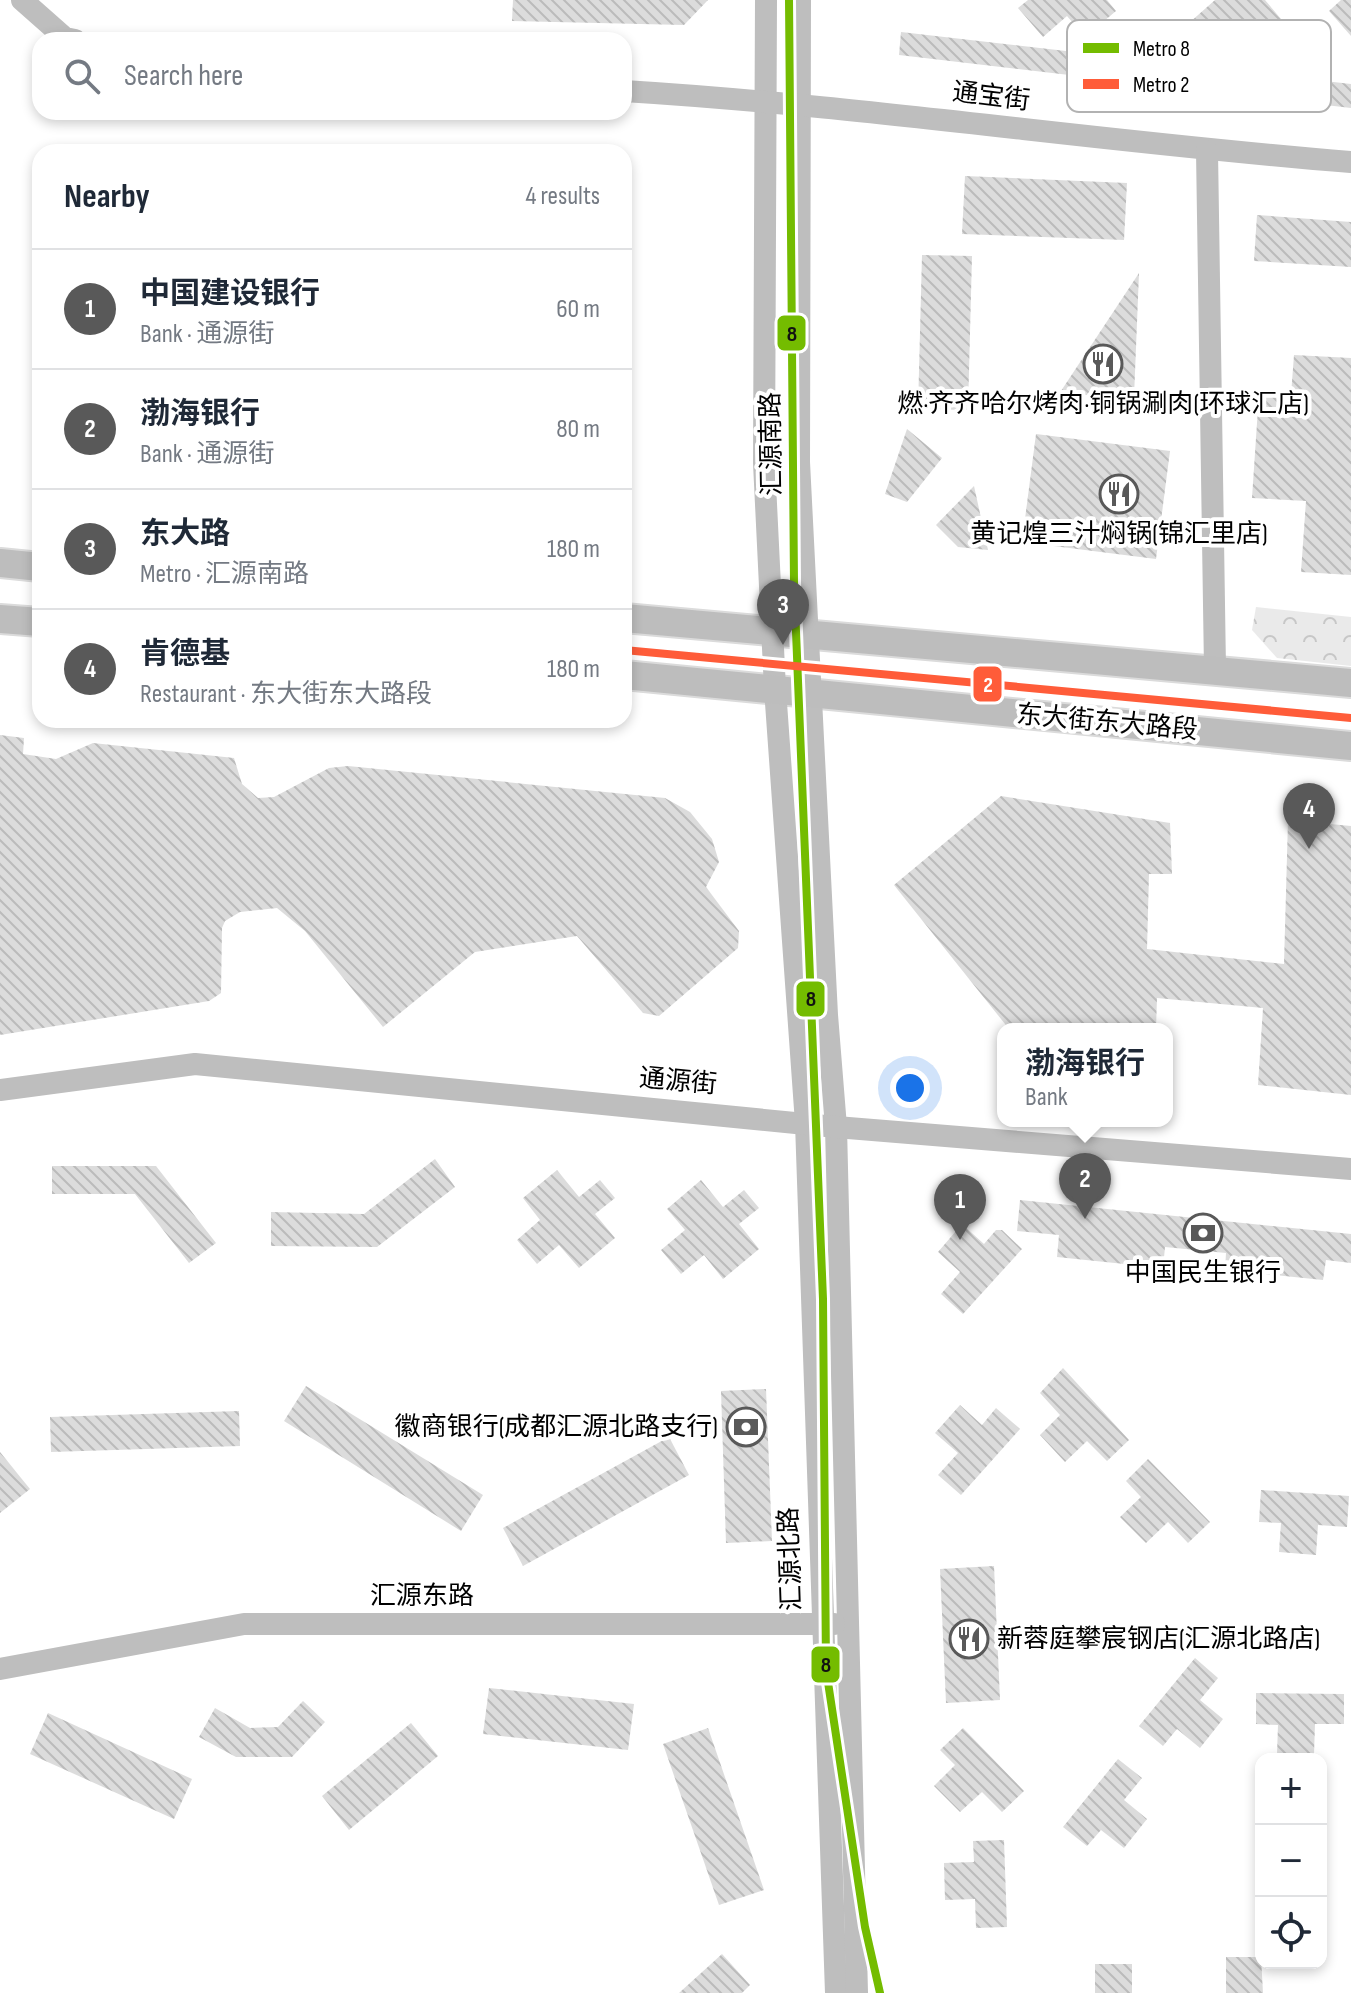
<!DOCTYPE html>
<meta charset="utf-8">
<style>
:root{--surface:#fff;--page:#f6f6f7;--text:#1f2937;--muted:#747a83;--line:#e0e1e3;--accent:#595959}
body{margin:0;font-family:"Sofia Sans Condensed","Noto Sans SC",sans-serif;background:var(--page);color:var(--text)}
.controls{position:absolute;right:24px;bottom:24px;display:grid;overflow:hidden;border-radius:16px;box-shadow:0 4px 12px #0003}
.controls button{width:72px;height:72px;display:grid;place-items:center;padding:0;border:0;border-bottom:2px solid var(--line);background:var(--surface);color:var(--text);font:40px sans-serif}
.you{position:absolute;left:910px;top:1088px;width:28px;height:28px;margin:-20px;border:6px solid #fff;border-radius:50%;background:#1a73e8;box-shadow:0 0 0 12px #1a73e833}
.badge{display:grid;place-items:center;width:52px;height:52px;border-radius:50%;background:var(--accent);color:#fff;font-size:26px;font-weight:700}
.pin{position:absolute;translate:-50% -66px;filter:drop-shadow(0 2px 4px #0008)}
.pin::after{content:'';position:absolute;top:42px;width:28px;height:24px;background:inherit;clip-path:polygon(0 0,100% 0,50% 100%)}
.popup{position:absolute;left:997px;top:1023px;width:176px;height:104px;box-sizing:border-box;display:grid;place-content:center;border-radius:16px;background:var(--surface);filter:drop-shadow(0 2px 6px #0005);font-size:26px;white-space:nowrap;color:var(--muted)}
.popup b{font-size:30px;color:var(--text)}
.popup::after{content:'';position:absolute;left:50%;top:100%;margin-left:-16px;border:16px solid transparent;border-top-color:var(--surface)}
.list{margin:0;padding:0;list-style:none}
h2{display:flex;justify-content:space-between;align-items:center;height:104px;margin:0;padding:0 32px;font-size:34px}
h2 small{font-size:26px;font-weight:400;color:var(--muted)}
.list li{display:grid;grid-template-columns:52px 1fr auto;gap:24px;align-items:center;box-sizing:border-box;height:120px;padding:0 32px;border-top:2px solid var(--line)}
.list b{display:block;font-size:30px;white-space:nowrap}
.list p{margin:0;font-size:26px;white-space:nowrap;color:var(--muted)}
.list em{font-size:26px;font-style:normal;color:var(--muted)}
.icon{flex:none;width:44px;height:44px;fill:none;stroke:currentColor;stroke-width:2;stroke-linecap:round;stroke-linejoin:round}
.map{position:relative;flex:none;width:1351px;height:1993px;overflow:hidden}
.search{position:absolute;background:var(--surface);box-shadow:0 4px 12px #0003;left:32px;top:32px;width:600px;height:88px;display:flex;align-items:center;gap:20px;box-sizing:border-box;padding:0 28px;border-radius:24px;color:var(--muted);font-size:30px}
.panel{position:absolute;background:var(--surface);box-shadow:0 4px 12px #0003;left:32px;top:144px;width:600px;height:584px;border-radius:24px}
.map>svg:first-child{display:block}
</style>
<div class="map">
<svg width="1351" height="1993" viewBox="0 0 1351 1993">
<defs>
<pattern id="park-crowns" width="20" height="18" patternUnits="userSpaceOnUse" patternTransform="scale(2)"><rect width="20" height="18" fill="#eaeaea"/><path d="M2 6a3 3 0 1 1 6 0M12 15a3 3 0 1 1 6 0" fill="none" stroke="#c7c7c7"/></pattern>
<pattern id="building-back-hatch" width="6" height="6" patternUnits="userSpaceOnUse" patternTransform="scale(2)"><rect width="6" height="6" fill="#dcdcdc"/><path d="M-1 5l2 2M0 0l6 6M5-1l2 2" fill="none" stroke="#bbb"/></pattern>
</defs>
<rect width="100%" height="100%" fill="#fff"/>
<polygon fill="url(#park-crowns)" points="1256,607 1351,617 1351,666 1277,658 1252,630"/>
<g fill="url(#building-back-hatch)">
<polygon points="513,0 708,0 684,25 512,21"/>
<polygon points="1028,0 1107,0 1116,11 1085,37 1067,16 1043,37 1018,8"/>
<polygon points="1215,0 1265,0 1287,26 1256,52 1238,31 1214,52 1189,23"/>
<polygon points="1341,0 1351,0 1351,36 1329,11"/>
<polygon points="901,32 1351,84 1351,108 899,55"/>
<polygon points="965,176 1127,183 1124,240 962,234"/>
<polygon points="1257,215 1351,222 1351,267 1254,261"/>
<polygon points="922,255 972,256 968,410 918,409"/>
<polygon points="1139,273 1134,397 1059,394"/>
<polygon points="1294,355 1351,358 1351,575 1301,572 1306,501 1252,498 1259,393 1291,395"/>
<polygon points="907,429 942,458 907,502 885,494"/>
<polygon points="1036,434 1170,451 1156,559 1022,542"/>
<polygon points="974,486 988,550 958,547 936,525"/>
<polygon points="0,735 24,738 23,754 56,759 93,743 234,758 242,784 258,798 274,797 329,768 348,766 665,798 690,812 712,839 719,862 706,887 739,931 738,948 659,1016 643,1013 577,936 475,952 383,1027 305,931 277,908 240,912 225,921 222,928 221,993 209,1001 0,1035"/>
<polygon points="1001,796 1170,823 1172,874 1149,874 1147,949 1284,964 1288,820 1351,826 1351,1095 1258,1085 1263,1008 1157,998 1156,1029 1009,1029 894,885"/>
<polygon points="435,1159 455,1187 377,1247 271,1246 271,1212 364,1214"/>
<polygon points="52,1166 156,1166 216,1243 189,1263 135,1194 52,1194"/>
<polygon points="557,1170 579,1197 600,1180 615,1198 595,1214 615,1238 579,1268 559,1245 537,1264 517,1240 540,1220 523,1198"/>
<polygon points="701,1180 723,1207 744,1190 759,1208 739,1224 759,1249 723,1279 704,1255 681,1274 661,1250 685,1230 667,1209"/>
<polygon points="1020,1200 1351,1234 1351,1263 1326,1260 1323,1280 1225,1270 1226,1253 1165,1247 1163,1268 1057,1257 1059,1235 1017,1231"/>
<polygon points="962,1224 984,1244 996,1230 1002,1230 1022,1249 963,1314 941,1294 960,1272 938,1252"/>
<polygon points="1063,1368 1129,1440 1107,1461 1087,1441 1065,1462 1040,1435 1060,1415 1040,1393"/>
<polygon points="306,1386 483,1495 461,1531 284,1421"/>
<polygon points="766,1389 772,1541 726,1543 721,1391"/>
<polygon points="960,1405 982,1425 996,1408 1020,1429 961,1495 938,1475 958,1453 935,1433"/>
<polygon points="239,1411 240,1446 51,1452 50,1417"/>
<polygon points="669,1437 689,1475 523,1566 503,1528"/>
<polygon points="0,1452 30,1489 0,1513"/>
<polygon points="1148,1459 1210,1522 1188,1543 1168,1522 1146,1543 1120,1517 1141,1497 1126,1481"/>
<polygon points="1261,1490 1349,1496 1347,1527 1318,1525 1316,1555 1279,1552 1281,1523 1259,1522"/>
<polygon points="994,1566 1000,1700 946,1703 940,1569"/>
<polygon points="1195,1658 1218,1678 1200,1700 1223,1719 1200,1748 1177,1729 1163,1746 1139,1726"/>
<polygon points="489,1688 634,1704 628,1750 483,1734"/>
<polygon points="1256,1693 1344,1694 1344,1724 1315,1724 1314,1754 1277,1754 1278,1725 1256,1724"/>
<polygon points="303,1701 325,1722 292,1757 236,1757 199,1737 215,1708 250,1728 278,1727"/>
<polygon points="48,1713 192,1779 174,1819 30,1754"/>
<polygon points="411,1723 438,1756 349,1830 322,1796"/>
<polygon points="708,1728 764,1890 719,1905 663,1744"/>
<polygon points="963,1728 1024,1791 1002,1812 982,1792 960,1812 934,1786 955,1765 940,1750"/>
<polygon points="1118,1759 1142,1778 1124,1800 1147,1819 1124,1848 1101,1830 1087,1846 1063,1827"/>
<polygon points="1004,1840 1007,1927 976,1928 975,1899 945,1900 944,1863 974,1862 973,1841"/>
<polygon points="722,1954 750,1985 742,1993 679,1993"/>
<polygon points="1226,1957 1261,1957 1263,1993 1226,1993"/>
<rect x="1095" y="1964" width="37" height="29"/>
</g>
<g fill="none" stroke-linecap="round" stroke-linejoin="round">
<g stroke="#dbdbdb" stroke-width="32">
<g id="major">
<polyline points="0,563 40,567"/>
<polyline points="624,618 1351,683"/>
<polyline points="0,619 40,622"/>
<polyline points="624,675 1351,746"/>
</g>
</g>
<g stroke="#bebebe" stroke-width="22">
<polyline points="22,0 65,38 75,40"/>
<polyline points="766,0 764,463 775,689 806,1123 836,1993"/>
<polyline points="800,0 799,462 827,1015 836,1127 857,1993"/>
<path d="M624,91C867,106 1108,143 1351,162"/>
<polyline points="1207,151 1215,669"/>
<polyline points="0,1090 195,1064 836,1127 1351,1169"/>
<polyline points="0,1669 244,1624 834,1624"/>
</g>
<use href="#major" stroke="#bdbdbd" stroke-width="28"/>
<g stroke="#fff" stroke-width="14">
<polyline id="metro-1" points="789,0 794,582 823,1299 826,1669 865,1927 880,1993"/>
</g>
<g stroke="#fff" stroke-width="14">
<polyline id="metro-2" points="624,650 1351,718"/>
</g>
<use href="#metro-1" stroke="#74bc00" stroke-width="8"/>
<use href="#metro-2" stroke="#ff5c39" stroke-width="8"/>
</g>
<defs>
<g id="restaurant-ring" transform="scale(2)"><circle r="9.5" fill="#fff" stroke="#595959" stroke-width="1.5"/><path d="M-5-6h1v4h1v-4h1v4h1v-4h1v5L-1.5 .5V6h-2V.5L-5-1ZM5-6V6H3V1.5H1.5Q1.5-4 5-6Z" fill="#595959"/></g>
<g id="bank-ring" transform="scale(2)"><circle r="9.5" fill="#fff" stroke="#595959" stroke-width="1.5"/><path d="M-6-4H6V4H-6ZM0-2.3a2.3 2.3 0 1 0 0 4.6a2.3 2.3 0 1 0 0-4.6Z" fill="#595959"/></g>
</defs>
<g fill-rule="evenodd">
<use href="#restaurant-ring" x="1103" y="364"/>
<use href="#restaurant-ring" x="1119" y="494"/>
<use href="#bank-ring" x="1203" y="1233"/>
<use href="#bank-ring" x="746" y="1427"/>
<use href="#restaurant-ring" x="969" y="1639"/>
</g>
<g text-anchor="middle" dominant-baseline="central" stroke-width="8" stroke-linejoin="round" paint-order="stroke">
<g font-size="26" fill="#000" stroke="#fff">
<text transform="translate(991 97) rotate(7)">通宝街</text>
<text transform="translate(772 444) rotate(-91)">汇源南路</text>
<text transform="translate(1107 723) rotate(5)">东大街东大路段</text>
<text transform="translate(678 1082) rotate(5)">通源街</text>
<text transform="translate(791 1559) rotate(-92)">汇源北路</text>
<text x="422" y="1596">汇源东路</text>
</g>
<g font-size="26" fill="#000" stroke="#fff">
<text x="1103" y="404">燃·齐齐哈尔烤肉·铜锅涮肉(环球汇店)</text>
<text x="1119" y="534">黄记煌三汁焖锅(锦汇里店)</text>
<text x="1203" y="1273">中国民生银行</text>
<text x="718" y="1427" text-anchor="end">徽商银行(成都汇源北路支行)</text>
<text x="997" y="1639" text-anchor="start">新蓉庭攀宸钢店(汇源北路店)</text>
</g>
</g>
<rect x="1067" y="20" width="264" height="92" rx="12" fill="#fff" stroke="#b2b2b2" stroke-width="2"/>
<rect x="1083" y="43" width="36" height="10" fill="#74bc00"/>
<rect x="1083" y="79" width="36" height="10" fill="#ff5c39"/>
<g font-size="22" fill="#000">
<text x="1133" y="56">Metro 8</text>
<text x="1133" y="92">Metro 2</text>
</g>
<g stroke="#fff" stroke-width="3">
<rect x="776" y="314" width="31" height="38" rx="8" fill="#74bc00"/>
<rect x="972" y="665" width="31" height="38" rx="8" fill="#ff5c39"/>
<rect x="795" y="980" width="31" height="38" rx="8" fill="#74bc00"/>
<rect x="810" y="1645" width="31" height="39" rx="8" fill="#74bc00"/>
</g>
<g font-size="22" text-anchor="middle" font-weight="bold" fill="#fff">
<text x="988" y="692">2</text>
</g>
<g font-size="22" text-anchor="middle" font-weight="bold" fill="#111">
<text x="792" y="341">8</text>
<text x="811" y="1006">8</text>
<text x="826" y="1672">8</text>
</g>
</svg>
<div class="controls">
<button>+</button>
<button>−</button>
<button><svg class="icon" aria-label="locate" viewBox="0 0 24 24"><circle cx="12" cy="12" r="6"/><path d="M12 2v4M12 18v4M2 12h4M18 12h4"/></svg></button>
</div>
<div class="you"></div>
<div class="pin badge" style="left:960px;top:1240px">1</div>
<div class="pin badge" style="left:1085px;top:1219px">2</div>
<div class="popup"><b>渤海银行</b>Bank</div>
<div class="pin badge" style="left:783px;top:645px">3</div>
<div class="pin badge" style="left:1309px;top:849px">4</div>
<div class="search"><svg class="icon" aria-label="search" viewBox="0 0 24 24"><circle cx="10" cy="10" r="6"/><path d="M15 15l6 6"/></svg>Search here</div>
<section class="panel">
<h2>Nearby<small>4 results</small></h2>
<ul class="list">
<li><span class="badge">1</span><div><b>中国建设银行</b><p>Bank · 通源街</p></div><em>60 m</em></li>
<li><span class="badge">2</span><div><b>渤海银行</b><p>Bank · 通源街</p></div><em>80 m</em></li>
<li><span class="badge">3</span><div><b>东大路</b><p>Metro · 汇源南路</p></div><em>180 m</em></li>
<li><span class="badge">4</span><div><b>肯德基</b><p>Restaurant · 东大街东大路段</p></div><em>180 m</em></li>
</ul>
</section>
</div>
